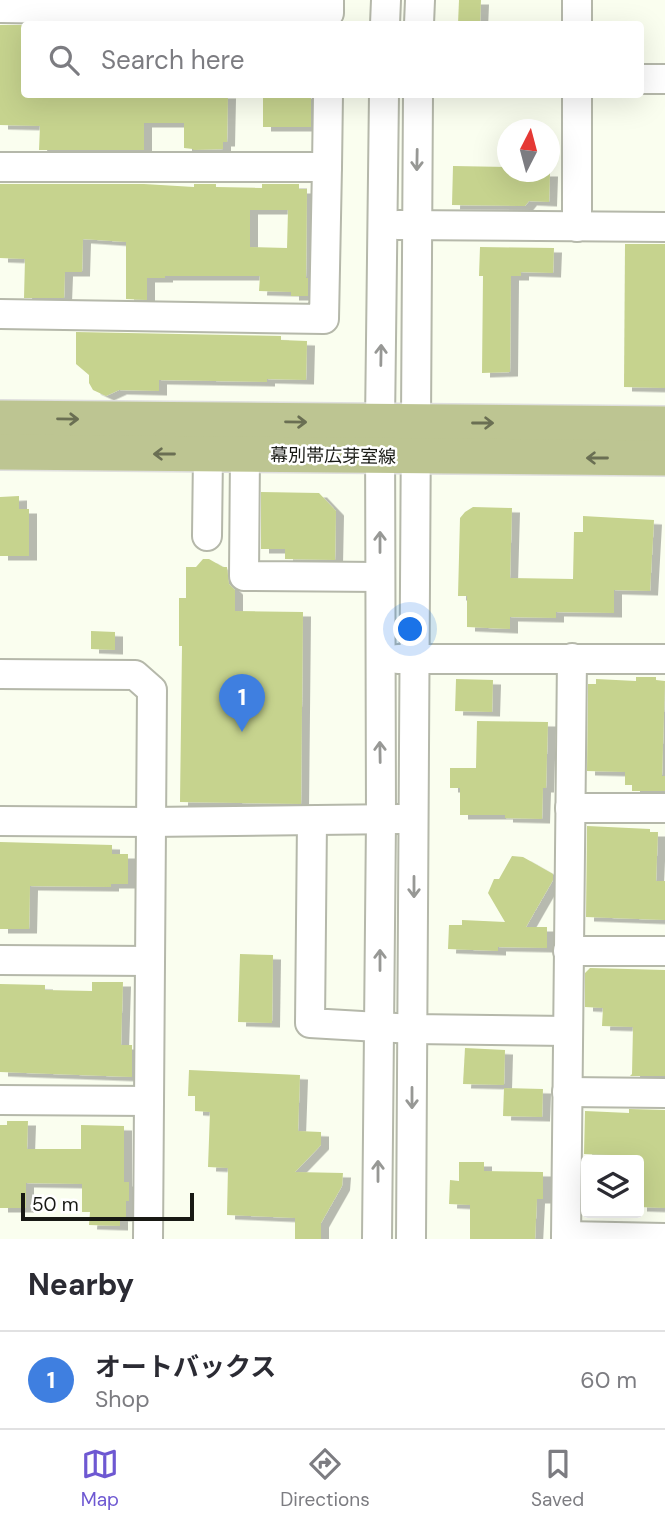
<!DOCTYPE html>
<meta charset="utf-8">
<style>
:root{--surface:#fff;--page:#f2f2f3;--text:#2b2b33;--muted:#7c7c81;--line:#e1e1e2;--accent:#6e58d2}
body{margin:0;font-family:"DM Sans","Noto Sans JP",sans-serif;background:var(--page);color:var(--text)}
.controls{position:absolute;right:21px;bottom:21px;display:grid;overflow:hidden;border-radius:7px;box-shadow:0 7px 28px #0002}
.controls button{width:63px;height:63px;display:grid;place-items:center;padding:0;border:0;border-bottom:2px solid var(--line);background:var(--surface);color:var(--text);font:35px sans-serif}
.compass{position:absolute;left:497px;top:119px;width:63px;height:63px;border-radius:50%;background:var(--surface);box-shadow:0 7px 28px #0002;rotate:6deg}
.scale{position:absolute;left:21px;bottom:18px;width:173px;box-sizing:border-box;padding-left:7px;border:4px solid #181914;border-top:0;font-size:19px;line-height:24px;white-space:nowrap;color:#181914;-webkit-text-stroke:5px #fff;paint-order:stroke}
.you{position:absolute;left:411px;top:630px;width:24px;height:24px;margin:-18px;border:5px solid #fff;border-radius:50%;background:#1a73e8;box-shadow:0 0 0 10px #1a73e833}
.badge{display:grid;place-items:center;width:46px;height:46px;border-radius:50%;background:var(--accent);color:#fff;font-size:23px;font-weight:700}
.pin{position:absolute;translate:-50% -58px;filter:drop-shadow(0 2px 4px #0008)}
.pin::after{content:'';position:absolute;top:37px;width:24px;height:21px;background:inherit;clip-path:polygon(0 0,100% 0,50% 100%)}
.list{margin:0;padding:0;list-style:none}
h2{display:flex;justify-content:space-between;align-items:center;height:91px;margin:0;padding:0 28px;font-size:30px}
h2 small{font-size:23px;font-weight:400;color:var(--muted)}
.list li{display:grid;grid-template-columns:46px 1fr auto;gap:21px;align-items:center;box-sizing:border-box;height:98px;padding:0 28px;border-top:2px solid var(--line)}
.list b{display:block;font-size:26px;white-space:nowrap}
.list p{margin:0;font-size:23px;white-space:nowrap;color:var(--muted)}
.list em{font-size:23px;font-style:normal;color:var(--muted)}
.icon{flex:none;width:38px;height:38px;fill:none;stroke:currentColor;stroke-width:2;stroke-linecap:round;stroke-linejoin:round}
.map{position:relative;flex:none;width:665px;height:1239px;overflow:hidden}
.search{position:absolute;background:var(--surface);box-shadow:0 7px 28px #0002;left:21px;right:21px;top:21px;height:77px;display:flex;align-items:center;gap:18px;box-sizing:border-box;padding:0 24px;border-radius:7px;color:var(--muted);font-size:26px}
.sheet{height:189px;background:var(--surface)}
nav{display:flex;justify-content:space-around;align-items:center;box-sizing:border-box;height:98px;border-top:2px solid var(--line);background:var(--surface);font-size:19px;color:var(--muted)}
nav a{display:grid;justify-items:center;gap:4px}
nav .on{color:var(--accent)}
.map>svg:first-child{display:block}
</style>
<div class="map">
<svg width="665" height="1239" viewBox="0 0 665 1239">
<defs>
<filter id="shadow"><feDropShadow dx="8" dy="4.5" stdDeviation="0" flood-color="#0004"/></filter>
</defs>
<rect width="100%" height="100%" fill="#fafeef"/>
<g fill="#c6d38e" fill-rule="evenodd" filter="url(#shadow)">
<polygon points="459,0 481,0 480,24 458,24"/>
<polygon points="0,25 24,25 24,94 228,94 227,142 223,142 223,149 193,150 193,149 184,148 184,123 144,123 144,150 39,150 40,126 0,125"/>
<rect x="263" y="94" width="48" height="33"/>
<polygon points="453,166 508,167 508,172 550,172 549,202 529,201 525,206 452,205"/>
<path d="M0,184H144L194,187V184H216V187L262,188V184H299V189H307L306,278H308V296H291V292L259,291L260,276H165V278H147V300L126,299V242L83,239L82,272H65L64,298H24L25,259L0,258ZM250,210H288L287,248L250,247Z"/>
<polygon points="625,244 665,244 665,388 624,387"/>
<polygon points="480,247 554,248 553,273 521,272 521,276 511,276 510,372 482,373 483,276 479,276"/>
<polygon points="76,332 281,336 281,340 307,341 306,380 267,379 267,382 159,380 159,391 119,390 106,396 93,390 89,383 89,375 76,364"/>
<polygon points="261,492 319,493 336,511 335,560 285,559 285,549 261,549"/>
<polygon points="19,496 19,509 29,509 29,556 0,556 0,497"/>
<polygon points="473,507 512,508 510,578 573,579 574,532 583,532 583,516 654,520 650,591 614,590 614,613 556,612 556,618 510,617 510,629 467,627 467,596 458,596 460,518 465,512"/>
<polygon points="203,559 209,559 223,567 227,567 229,584 235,590 235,611 303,612 301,804 180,802 182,646 179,646 179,598 186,598 186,567 196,567"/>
<polygon points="91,631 115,632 115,650 91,649"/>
<polygon points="636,677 656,677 656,680 665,681 662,776 665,776 665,791 632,791 632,785 625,785 625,772 587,771 588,684 596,684 596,679 636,681"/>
<polygon points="456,679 493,680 492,712 455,711"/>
<polygon points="477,721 548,722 546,788 543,788 542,819 505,818 505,815 460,815 460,788 450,788 450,768 476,768"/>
<polygon points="587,826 650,829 650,832 658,832 656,881 665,881 665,920 586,917"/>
<polygon points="0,842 112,845 112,854 128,854 128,884 111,884 111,887 30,886 29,929 0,929"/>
<polygon points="512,856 523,857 553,874 553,880 526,927 547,927 547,948 498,947 498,951 448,949 449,925 462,925 462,920 505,922 488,893 494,879 499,879"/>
<polygon points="240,954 273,955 272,1023 238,1022"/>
<polygon points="590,968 665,970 665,1076 630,1076 632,1074 633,1027 602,1026 603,1008 585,1007 585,973"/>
<polygon points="92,982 123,982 121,1045 132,1045 132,1077 0,1072 0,984 45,985 45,990 92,991"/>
<polygon points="465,1048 505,1050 504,1085 463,1084"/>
<polygon points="189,1070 300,1075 298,1131 321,1132 321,1145 295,1172 343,1173 342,1186 321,1223 321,1239 295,1239 295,1218 227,1215 228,1168 208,1167 210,1112 195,1111 195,1096 188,1096"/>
<polygon points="504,1088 543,1089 542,1117 503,1116"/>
<polygon points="629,1109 665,1110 665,1208 639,1207 639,1156 584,1154 585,1111 629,1113"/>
<polygon points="7,1121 28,1121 27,1149 81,1149 81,1125 124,1126 124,1182 129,1182 129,1201 126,1201 126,1217 120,1217 120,1226 89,1225 90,1212 82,1212 82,1184 26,1183 26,1208 0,1208 0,1125 7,1125"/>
<polygon points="459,1162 484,1162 484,1171 543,1172 543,1199 537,1199 535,1239 470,1239 470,1205 449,1204 450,1180 459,1181"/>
</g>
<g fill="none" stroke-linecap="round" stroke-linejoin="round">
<g stroke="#b5b8aa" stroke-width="32">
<g id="minor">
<polyline points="0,8 329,13 329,0"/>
<polyline points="385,24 386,0"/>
<polyline points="419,24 420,0"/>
<polyline points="577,24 577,0"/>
<polyline points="640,79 665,79"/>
<polyline points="0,167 327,167 328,94"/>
<polyline points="398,225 665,227"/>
<polyline points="577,227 577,94"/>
<polyline points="0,314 324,319 327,167"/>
<polyline points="245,454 244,576 380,577"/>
<polyline points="207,536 208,454"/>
<polyline points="398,659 665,659"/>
<polyline points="0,674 135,675 152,690 148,1239"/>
<polyline points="570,808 665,808"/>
<polyline points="0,821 150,822 400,819"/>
<polyline points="312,821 310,1023 413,1029 567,1031"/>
<polyline points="568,951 665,951"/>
<polyline points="0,960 149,961"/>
<polyline points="567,1092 665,1093"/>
<polyline points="0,1100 149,1101"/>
<polyline points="566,1236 665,1238"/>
<polyline points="377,1239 381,820 380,423 384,94"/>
<polyline points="411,1239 418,94"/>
<polyline points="566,1239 572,658"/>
</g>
</g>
<g stroke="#dfdfde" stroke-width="38">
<g id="major">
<polyline points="0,418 665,424"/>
<polyline points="0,452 665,458"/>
</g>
</g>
<use href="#minor" stroke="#fff" stroke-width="28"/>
<use href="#major" stroke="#bdc592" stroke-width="35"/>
</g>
<defs><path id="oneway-shaft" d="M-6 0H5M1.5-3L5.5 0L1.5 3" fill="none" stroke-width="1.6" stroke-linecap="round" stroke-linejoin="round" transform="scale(1.75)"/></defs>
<g stroke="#979895">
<use href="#oneway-shaft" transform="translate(417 160) rotate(91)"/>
<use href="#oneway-shaft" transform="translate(381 355) rotate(-89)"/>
<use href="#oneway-shaft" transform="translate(380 542) rotate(-90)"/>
<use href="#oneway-shaft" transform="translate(380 752) rotate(-91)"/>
<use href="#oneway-shaft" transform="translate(414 887) rotate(90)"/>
<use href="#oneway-shaft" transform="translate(380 960) rotate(-90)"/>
<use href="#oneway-shaft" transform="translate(412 1098) rotate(90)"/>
<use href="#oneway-shaft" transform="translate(378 1171) rotate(-90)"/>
</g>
<g stroke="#6a6f53">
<use href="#oneway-shaft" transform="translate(68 419) rotate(1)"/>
<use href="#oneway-shaft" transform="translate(296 422) rotate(1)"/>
<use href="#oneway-shaft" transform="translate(483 423)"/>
<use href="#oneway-shaft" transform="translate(164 454) rotate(-180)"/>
<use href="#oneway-shaft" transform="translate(597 458) rotate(-180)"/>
</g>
<g text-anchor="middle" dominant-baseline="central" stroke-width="5" stroke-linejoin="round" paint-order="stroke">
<g font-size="18" fill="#181914" stroke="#fff">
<text transform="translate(333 456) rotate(1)">幕別帯広芽室線</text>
</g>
</g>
</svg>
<div class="controls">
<button><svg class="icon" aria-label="layers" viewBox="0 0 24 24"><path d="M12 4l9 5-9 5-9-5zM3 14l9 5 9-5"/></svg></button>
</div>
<svg class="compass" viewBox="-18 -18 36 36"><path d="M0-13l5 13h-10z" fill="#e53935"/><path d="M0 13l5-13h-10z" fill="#7c7c81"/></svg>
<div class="scale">50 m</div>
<div class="you"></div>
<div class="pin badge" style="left:242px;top:732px;background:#3f7fe0">1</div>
<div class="search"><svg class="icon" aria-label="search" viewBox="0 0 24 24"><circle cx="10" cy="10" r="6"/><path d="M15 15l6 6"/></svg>Search here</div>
</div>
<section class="sheet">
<h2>Nearby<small></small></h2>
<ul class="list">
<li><span class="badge" style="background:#3f7fe0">1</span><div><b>オートバックス</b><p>Shop</p></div><em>60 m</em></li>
</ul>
</section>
<nav>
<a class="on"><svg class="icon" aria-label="map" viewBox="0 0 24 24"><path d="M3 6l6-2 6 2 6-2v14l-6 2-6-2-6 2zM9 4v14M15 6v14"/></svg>Map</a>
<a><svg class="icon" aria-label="directions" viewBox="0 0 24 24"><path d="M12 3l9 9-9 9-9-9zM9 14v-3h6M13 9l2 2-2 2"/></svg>Directions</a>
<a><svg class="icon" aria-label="saved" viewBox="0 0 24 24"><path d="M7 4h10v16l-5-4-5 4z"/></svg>Saved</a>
</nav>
